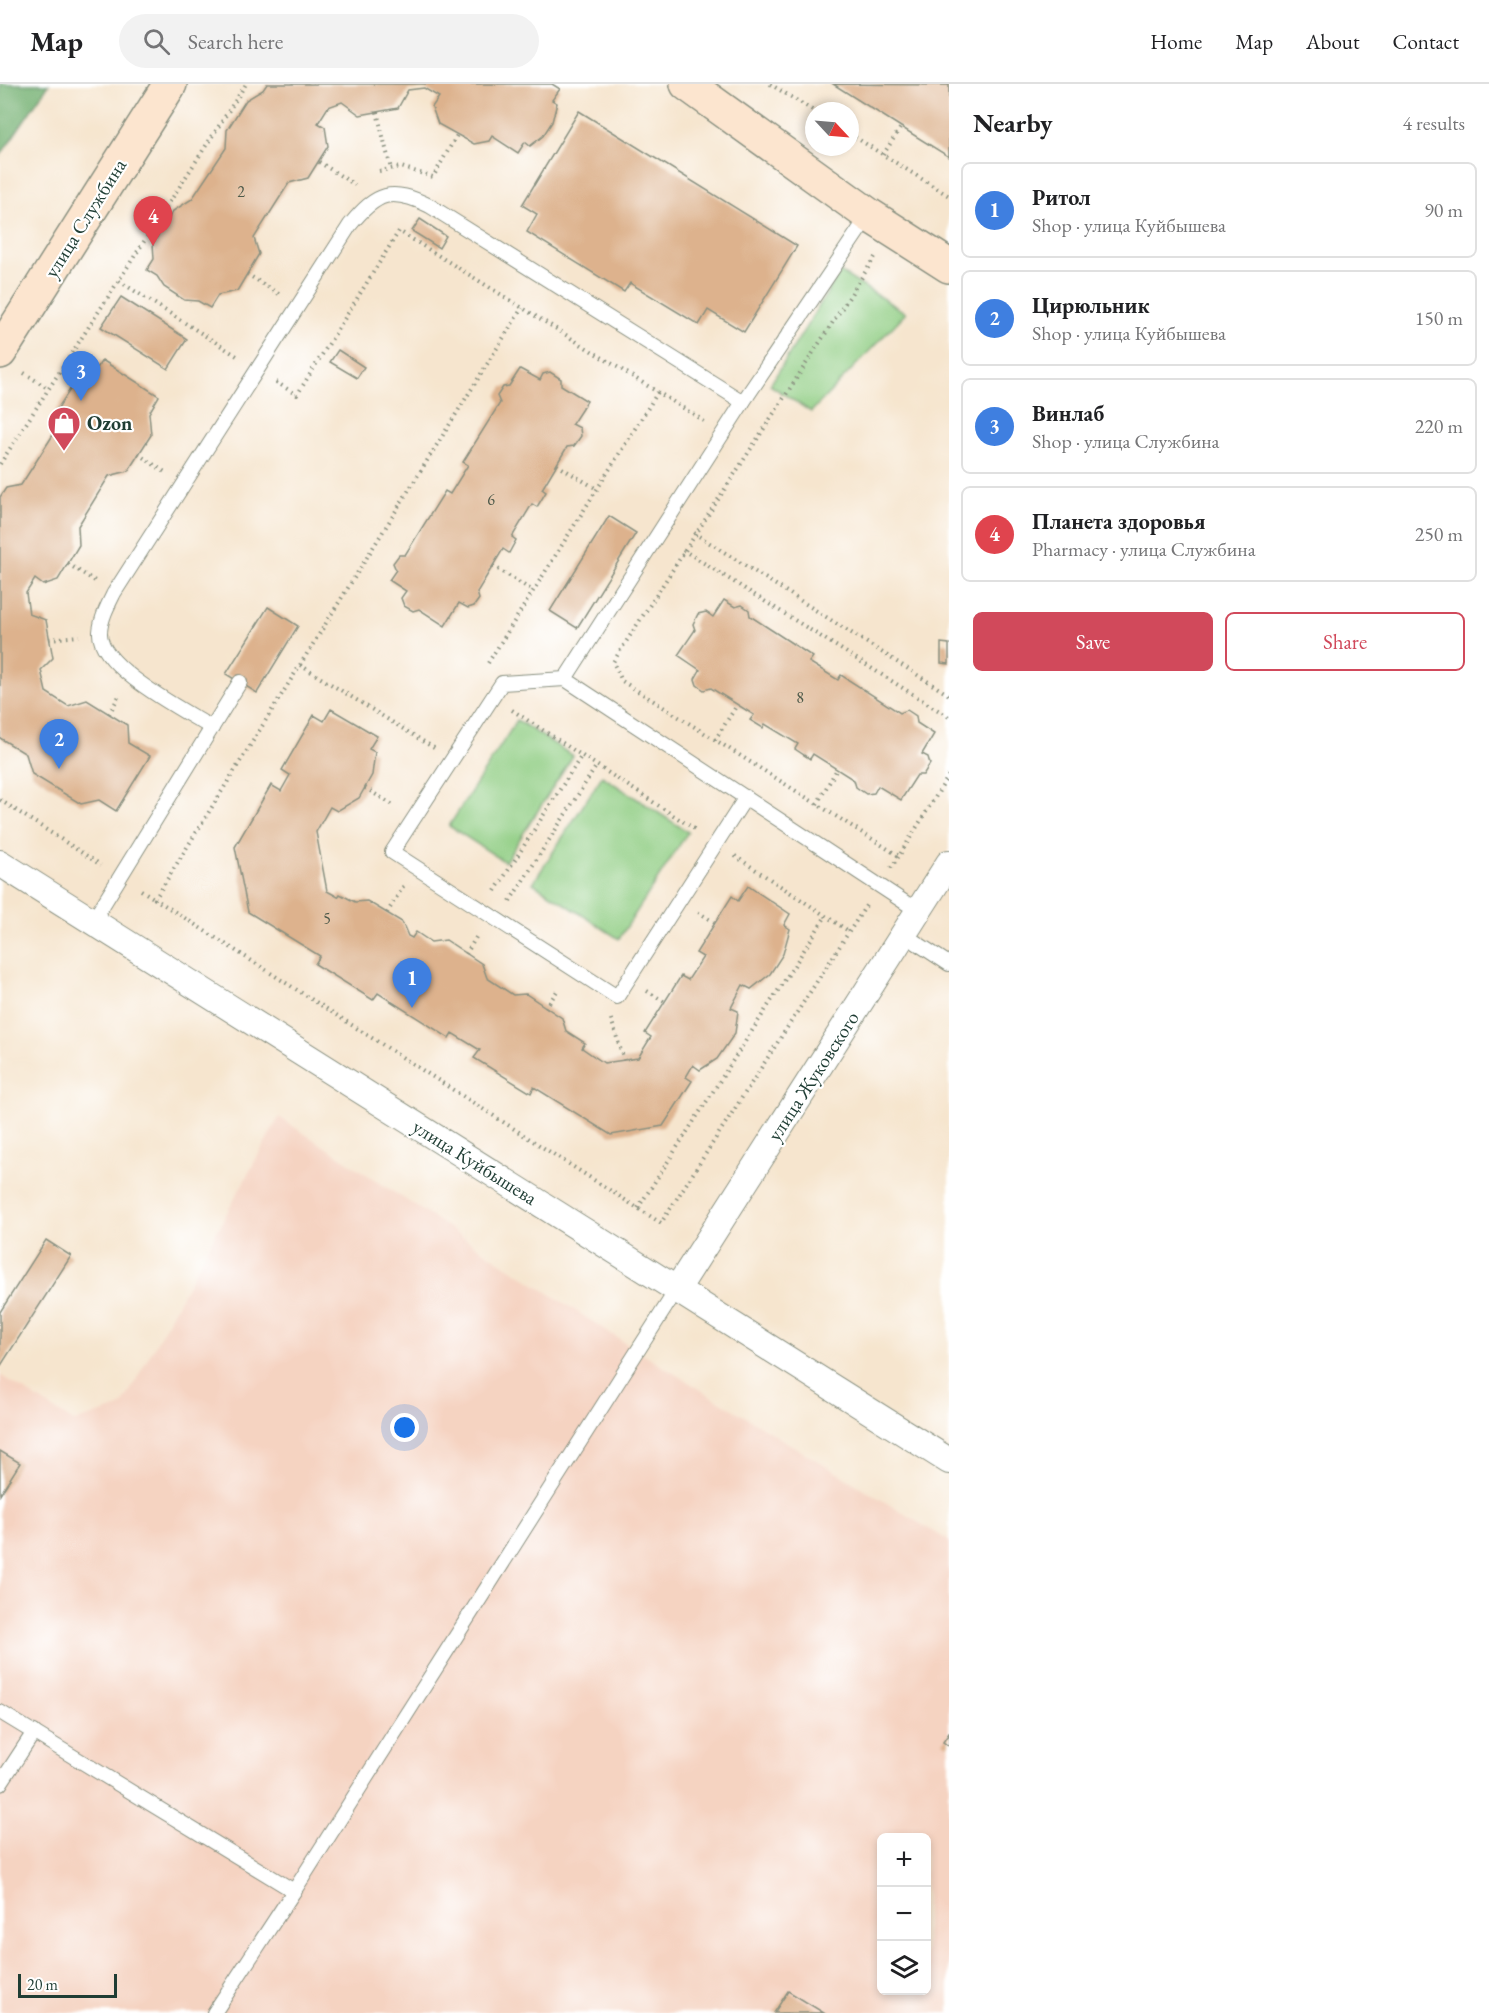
<!DOCTYPE html>
<meta charset="utf-8">
<style>
:root{--surface:#fff;--page:#f2f2f2;--text:#202124;--muted:#757577;--line:#e0e0e0;--accent:#d1495b}
body{margin:0;font-family:"EB Garamond",serif;background:var(--page);color:var(--text)}
.controls{position:absolute;right:18px;bottom:18px;display:grid;overflow:hidden;border-radius:9px;box-shadow:0 3px 9px #0003}
.controls button{width:54px;height:54px;display:grid;place-items:center;padding:0;border:0;border-bottom:2px solid var(--line);background:var(--surface);color:var(--text);font:30px sans-serif}
.compass{position:absolute;left:805px;top:18px;width:54px;height:54px;border-radius:50%;background:var(--surface);box-shadow:0 3px 9px #0003;rotate:116deg}
.scale{position:absolute;left:18px;bottom:15px;width:99px;box-sizing:border-box;padding-left:6px;border:3px solid #1f3d34;border-top:0;font-size:16px;line-height:21px;white-space:nowrap;color:#1f3d34;-webkit-text-stroke:4px #fff;paint-order:stroke}
.you{position:absolute;left:405px;top:1344px;width:21px;height:21px;margin:-15px;border:4px solid #fff;border-radius:50%;background:#1a73e8;box-shadow:0 0 0 9px #1a73e833}
.badge{display:grid;place-items:center;width:39px;height:39px;border-radius:50%;background:var(--accent);color:#fff;font-size:20px;font-weight:700}
.pin{position:absolute;translate:-50% -50px;filter:drop-shadow(0 2px 3px #0008)}
.pin::after{content:'';position:absolute;top:32px;width:21px;height:18px;background:inherit;clip-path:polygon(0 0,100% 0,50% 100%)}
.list{margin:0;padding:0;list-style:none}
h2{display:flex;justify-content:space-between;align-items:center;height:78px;margin:0;padding:0 24px;font-size:26px}
h2 small{font-size:20px;font-weight:400;color:var(--muted)}
.list li{display:grid;grid-template-columns:39px 1fr auto;gap:18px;align-items:center;box-sizing:border-box;height:96px;margin:0 12px 12px;padding:0 12px;border:2px solid var(--line);border-radius:9px}
.list b{display:block;font-size:22px;white-space:nowrap}
.list p{margin:0;font-size:20px;white-space:nowrap;color:var(--muted)}
.list em{font-size:20px;font-style:normal;color:var(--muted)}
.actions{display:flex;gap:12px;padding:18px 24px}
.actions a{flex:1;padding:14px 0;border:2px solid var(--accent);border-radius:9px;text-align:center;font-size:21px;color:var(--accent)}
.actions .main{background:var(--accent);color:#fff}
.icon{flex:none;width:33px;height:33px;fill:none;stroke:currentColor;stroke-width:2;stroke-linecap:round;stroke-linejoin:round}
.map{position:relative;flex:none;width:949px;height:1929px;overflow:hidden}
header{display:flex;align-items:center;gap:36px;box-sizing:border-box;height:84px;padding:0 30px;background:var(--surface);border-bottom:2px solid var(--line)}
header strong{font-size:28px}
nav{display:flex;gap:33px;margin-inline-start:auto;font-size:21px}
.search{width:420px;height:54px;background:var(--page);display:flex;align-items:center;gap:15px;box-sizing:border-box;padding:0 21px;border-radius:33px;color:var(--muted);font-size:22px}
main{display:flex}
aside{flex:1;background:var(--surface)}
.map>svg:first-child{display:block}
</style>
<header>
<strong>Map</strong>
<div class="search"><svg class="icon" aria-label="search" viewBox="0 0 24 24"><circle cx="10" cy="10" r="6"/><path d="M15 15l6 6"/></svg>Search here</div>
<nav><a>Home</a><a>Map</a><a>About</a><a>Contact</a></nav>
</header>
<main>
<div class="map">
<svg width="949" height="1929" viewBox="0 0 949 1929">
<rect width="100%" height="100%" fill="#fff"/>
<filter id="ink" filterUnits="userSpaceOnUse"><feTurbulence type="fractalNoise" baseFrequency=".0167" numOctaves="2"/><feDisplacementMap in="SourceGraphic" scale="12" xChannelSelector="R" yChannelSelector="G"/><feConvolveMatrix kernelMatrix="1 2 1 2 8 2 1 2 1" color-interpolation-filters="sRGB"/></filter>
<filter id="wash" filterUnits="userSpaceOnUse"><feTurbulence type="fractalNoise" baseFrequency=".008" numOctaves="4" result="noise"/><feDisplacementMap in="SourceGraphic" scale="24" xChannelSelector="R" yChannelSelector="G"/><feGaussianBlur stdDeviation="1.35" result="paint"/><feColorMatrix in="noise" values="0 0 0 0 0 0 0 0 0 0 0 0 0 0 0 0 0 1.4 0 .05"/><feComposite in="paint" operator="in"/></filter>
<g filter="url(#wash)">
<rect width="100%" height="100%" fill="#f6e5ce"/>
<path fill="#f5d3c1" fill-rule="evenodd" d="M279,1033L639,1268L949,1457V1929H0V1291L74,1338L122,1322ZM882,1754H926V1906H882Z"/>
<g fill="#91ce84" stroke="#58865c" stroke-width="1.5">
<polygon points="840,188 906,229 811,328 770,301"/>
<polygon points="517,636 573,672 505,778 449,742"/>
<polygon points="602,692 688,748 619,855 533,799"/>
</g>
<polygon fill="#74b172" stroke="#4a7753" stroke-width="1.5" points="0,0 49,0 0,72"/>
<g id="blocks">
<g fill="#ddb28d">
<polygon points="267,0 552,0 560,5 552,16 557,19 552,38 543,52 530,62 525,58 518,69 492,52 489,57 474,60 438,40 432,23 439,13 424,4 408,6 398,24 360,31 342,18 328,23 318,39 325,43 328,62 308,94 289,99 254,154 259,170 237,207 218,211 210,224 198,217 184,216 164,203 157,192 147,186 154,175 153,159 173,127 192,115 226,64 227,46 246,16 263,6"/>
<polygon points="833,0 949,1 949,73 901,43"/>
<polygon points="579,27 797,162 744,248 708,226 699,241 630,199 624,208 527,148 537,130 522,121"/>
<polygon points="420,135 446,152 439,164 412,147"/>
<polygon points="121,213 187,255 168,285 101,243"/>
<polygon points="338,266 364,283 357,294 330,278"/>
<polygon points="102,276 159,312 149,329 151,351 128,387 109,392 78,442 79,461 58,496 43,501 35,495 26,509 29,530 46,536 53,574 41,586 46,608 68,622 87,616 127,641 128,659 150,672 116,727 99,716 81,720 32,690 26,670 0,654 0,413 6,404 21,401 53,351 50,336 79,292 93,291"/>
<polygon points="520,285 540,296 543,290 550,288 561,295 561,301 587,317 572,340 580,344 581,352 574,362 567,363 542,405 546,408 537,423 532,420 512,453 516,456 509,469 503,465 477,508 479,515 474,522 468,524 459,519 445,542 419,525 413,527 404,522 401,514 406,507 389,496 396,486 393,479 399,471 405,471 445,407 450,410 468,381 463,378 500,319 497,312 503,303 509,302"/>
<polygon points="609,432 636,449 577,544 550,527"/>
<polygon points="724,516 735,523 742,521 749,526 750,532 813,573 809,578 838,596 841,591 900,629 907,626 916,632 917,639 934,650 922,670 928,673 930,680 923,691 917,691 901,716 878,702 874,709 866,710 856,703 854,696 813,670 810,675 795,665 798,660 765,640 763,644 750,636 754,631 711,604 704,606 697,601 695,595 700,586 678,571 695,546 693,540 698,530 706,528 713,533"/>
<polygon points="268,523 298,542 257,609 226,590"/>
<polygon points="941,559 949,560 949,580 941,579"/>
<polygon points="331,625 377,652 369,665 375,668 372,691 359,714 337,727 330,723 316,748 327,807 338,813 340,810 355,818 367,817 402,838 408,852 412,854 416,848 431,858 446,856 482,880 487,894 513,911 526,910 562,934 566,947 585,959 582,964 604,979 638,974 651,953 645,949 681,892 688,896 703,873 696,869 732,812 738,817 748,802 790,830 784,841 790,845 783,870 770,890 751,905 743,901 731,924 738,927 735,949 717,975 700,986 693,981 686,993 692,997 663,1042 611,1051 534,1003 531,1009 474,974 480,966 452,949 449,954 378,909 373,916 315,880 320,872 248,828 235,763 271,701 281,707 290,691 282,686 314,631 324,637"/>
<polygon points="46,1156 71,1172 0,1283 0,1228"/>
<polygon points="0,1367 20,1379 0,1411"/>
<polygon points="949,1649 949,1662 943,1658"/>
<polygon points="788,1907 824,1929 774,1929"/>
</g>
</g>
</g>
<g filter="url(#ink)">
<use href="#blocks" fill-opacity="0" stroke="#8a9181" stroke-width="1.5"/>
<g fill="none" stroke-linecap="round" stroke-linejoin="round">
<g stroke="#8a9181" stroke-width="16">
<g id="lane">
<polyline points="869,131 743,318 565,595 918,827"/>
<polyline points="565,595 502,599 392,768 617,913 746,713"/>
<path d="M212,644C185,627 98,583 100,548C101,534 108,521 114,509L350,141C377,108 391,103 430,122L743,318"/>
<polyline points="93,837 240,598"/>
<polyline points="903,850 949,880"/>
<polyline points="0,1628 294,1807 677,1205"/>
<polyline points="0,1700 34,1648"/>
<polyline points="214,1929 294,1807"/>
</g>
</g>
<g stroke="#8a9181" stroke-width="28">
<g id="street">
<polyline points="0,779 949,1377"/>
<polyline points="677,1205 949,779"/>
</g>
</g>
<g stroke="#8a9181" stroke-width="36">
<g id="secondary">
<polyline points="687,0 869,131 949,182"/>
<polyline points="0,268 170,0"/>
</g>
</g>
<g stroke="#8a9181" stroke-width="4" stroke-dasharray="1.5 4.5" stroke-linecap="butt">
<polyline points="770,0 814,27"/>
<polyline points="377,28 391,85"/>
<polyline points="850,50 949,112"/>
<polyline points="883,71 901,43"/>
<polyline points="319,78 355,101"/>
<polyline points="379,87 401,83 433,93 457,51"/>
<polyline points="875,173 613,578 622,597 899,772 949,691"/>
<polyline points="247,190 279,210"/>
<polyline points="119,197 237,272"/>
<polyline points="24,289 49,305"/>
<polyline points="276,298 297,311 399,147 704,337"/>
<polyline points="138,370 165,388"/>
<polyline points="0,380 246,0"/>
<polyline points="557,381 597,405"/>
<polyline points="694,449 949,611"/>
<polyline points="683,466 949,633"/>
<polyline points="68,480 95,497"/>
<polyline points="493,482 533,507"/>
<polyline points="49,555 79,552"/>
<polyline points="488,579 658,308"/>
<polyline points="300,581 522,224"/>
<polyline points="512,626 696,746"/>
<polyline points="109,630 119,612"/>
<polyline points="715,656 737,621"/>
<polyline points="434,664 300,581 155,815 661,1139 867,820"/>
<polyline points="365,704 395,722"/>
<polyline points="0,716 101,781"/>
<polyline points="817,720 837,685"/>
<polyline points="735,772 850,848"/>
<polyline points="891,784 899,772"/>
<polyline points="141,806 155,815"/>
<polyline points="495,807 582,671"/>
<polyline points="510,817 597,681"/>
<polyline points="698,828 715,839"/>
<polyline points="387,829 404,801"/>
<polyline points="466,870 478,850"/>
<polyline points="647,907 665,918"/>
<polyline points="546,924 559,904"/>
<polyline points="611,935 624,976"/>
<polyline points="638,1124 826,832"/>
</g>
<use href="#lane" stroke="#fff" stroke-width="14"/>
<use href="#street" stroke="#fff" stroke-width="26"/>
<use href="#secondary" stroke="#fce5cf" stroke-width="33"/>
</g>
</g>
<defs>
<g id="shop-pin" transform="scale(1.725)"><path d="M0 17L-7.5 6A9.5 9.5 0 1 1 7.5 6Z" fill="#d1495b" stroke="#fff"/><path d="M-5-2.5h2.3a2.7 3.5 0 0 1 5.4 0H5L5.5 6h-11ZM-1.5-2.5h3a1.5 2.3 0 0 0-3 0Z" fill="#fff"/></g>
</defs>
<g fill-rule="evenodd">
<use href="#shop-pin" x="64" y="339"/>
</g>
<g text-anchor="middle" dominant-baseline="central" stroke-width="4.5" stroke-linejoin="round" paint-order="stroke">
<g font-size="16" fill="#4e5a4a">
<text x="241" y="107">2</text>
<text x="491" y="415">6</text>
<text x="800" y="613">8</text>
<text x="327" y="834">5</text>
</g>
<g font-size="20" fill="#1f3d34" stroke="#fff">
<text transform="translate(85 134) rotate(-58)">улица Службина</text>
<text transform="translate(813 992) rotate(-57)">улица Жуковского</text>
<text transform="translate(475 1078) rotate(32)">улица Куйбышева</text>
</g>
<g font-size="20" font-weight="bold" fill="#1f3d34" stroke="#fff" text-anchor="start">
<text x="87" y="339">Ozon</text>
</g>
</g>
</svg>
<div class="controls">
<button>+</button>
<button>−</button>
<button><svg class="icon" aria-label="layers" viewBox="0 0 24 24"><path d="M12 4l9 5-9 5-9-5zM3 14l9 5 9-5"/></svg></button>
</div>
<svg class="compass" viewBox="-18 -18 36 36"><path d="M0-13l5 13h-10z" fill="#e53935"/><path d="M0 13l5-13h-10z" fill="#757577"/></svg>
<div class="scale">20 m</div>
<div class="you"></div>
<div class="pin badge" style="left:412px;top:924px;background:#3f7fe0">1</div>
<div class="pin badge" style="left:59px;top:685px;background:#3f7fe0">2</div>
<div class="pin badge" style="left:81px;top:317px;background:#3f7fe0">3</div>
<div class="pin badge" style="left:153px;top:162px;background:#e0444e">4</div>
</div>
<aside>
<h2>Nearby<small>4 results</small></h2>
<ul class="list">
<li><span class="badge" style="background:#3f7fe0">1</span><div><b>Ритол</b><p>Shop · улица Куйбышева</p></div><em>90 m</em></li>
<li><span class="badge" style="background:#3f7fe0">2</span><div><b>Цирюльник</b><p>Shop · улица Куйбышева</p></div><em>150 m</em></li>
<li><span class="badge" style="background:#3f7fe0">3</span><div><b>Винлаб</b><p>Shop · улица Службина</p></div><em>220 m</em></li>
<li><span class="badge" style="background:#e0444e">4</span><div><b>Планета здоровья</b><p>Pharmacy · улица Службина</p></div><em>250 m</em></li>
</ul>
<div class="actions"><a class="main">Save</a><a>Share</a></div>
</aside>
</main>
